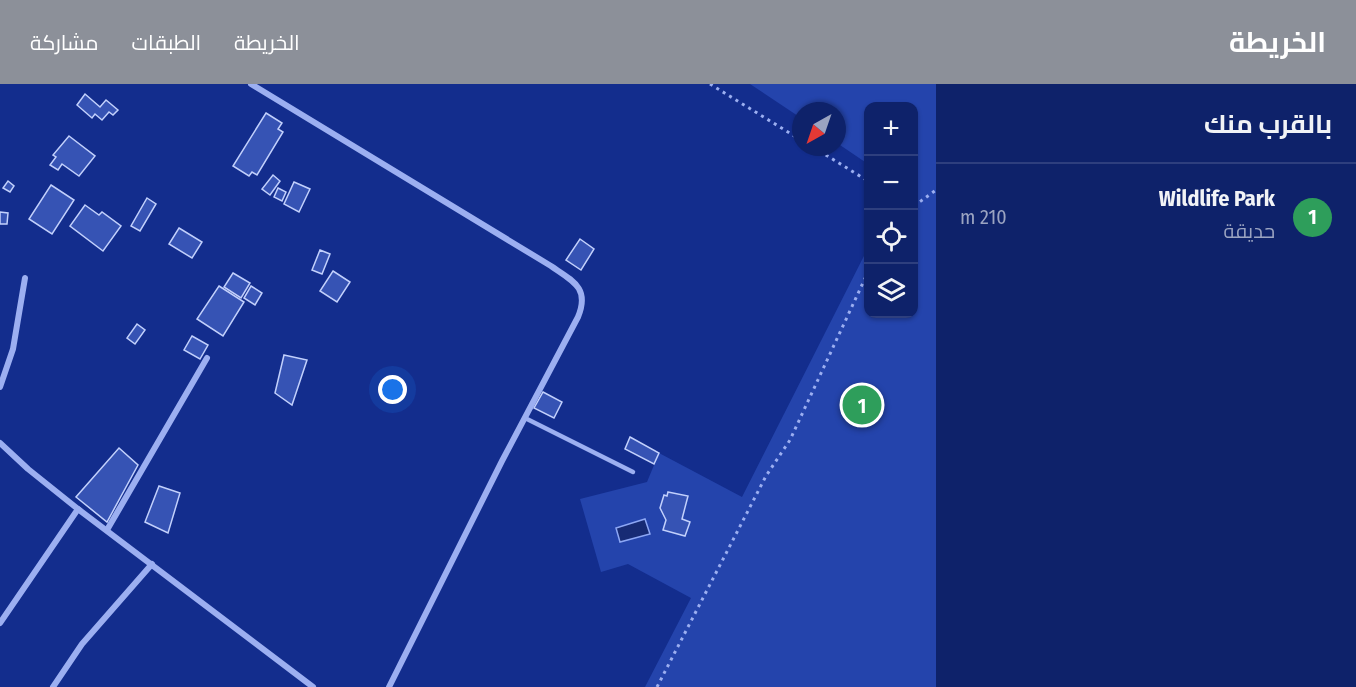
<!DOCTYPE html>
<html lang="ar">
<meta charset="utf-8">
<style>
:root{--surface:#0e226a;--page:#172a70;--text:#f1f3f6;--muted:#9ba4c1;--line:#2e3f7e;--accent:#8c9099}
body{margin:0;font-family:"Fira Sans Condensed",Cairo,sans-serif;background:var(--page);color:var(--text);direction:rtl}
.controls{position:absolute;right:18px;top:18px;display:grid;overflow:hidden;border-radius:12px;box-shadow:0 2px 4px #0004}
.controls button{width:54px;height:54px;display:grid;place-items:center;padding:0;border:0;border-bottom:2px solid var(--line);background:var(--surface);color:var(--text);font:30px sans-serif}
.compass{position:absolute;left:792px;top:18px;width:54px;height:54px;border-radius:50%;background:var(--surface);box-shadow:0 2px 4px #0004;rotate:220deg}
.you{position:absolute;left:393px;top:306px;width:21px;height:21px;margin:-15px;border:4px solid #fff;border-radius:50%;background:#1a73e8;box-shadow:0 0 0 9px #1a73e833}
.badge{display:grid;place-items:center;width:39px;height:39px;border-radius:50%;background:var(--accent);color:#fff;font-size:20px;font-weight:700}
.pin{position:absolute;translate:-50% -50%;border:3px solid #fff;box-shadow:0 2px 6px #0006}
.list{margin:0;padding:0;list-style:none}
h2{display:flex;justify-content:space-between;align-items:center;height:78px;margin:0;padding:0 24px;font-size:26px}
h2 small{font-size:20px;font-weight:400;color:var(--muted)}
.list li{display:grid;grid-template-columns:39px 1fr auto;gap:18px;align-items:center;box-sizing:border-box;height:108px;padding:0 24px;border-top:2px solid var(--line)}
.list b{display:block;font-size:22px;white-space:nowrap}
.list p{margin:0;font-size:20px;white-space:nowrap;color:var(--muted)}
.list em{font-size:20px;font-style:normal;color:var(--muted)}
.icon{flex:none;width:33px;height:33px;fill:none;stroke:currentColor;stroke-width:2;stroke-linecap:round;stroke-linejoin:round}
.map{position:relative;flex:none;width:936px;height:603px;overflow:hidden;direction:ltr}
header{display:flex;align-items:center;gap:36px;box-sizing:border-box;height:84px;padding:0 30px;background:var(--accent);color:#fff}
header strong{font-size:28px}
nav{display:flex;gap:33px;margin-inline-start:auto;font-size:21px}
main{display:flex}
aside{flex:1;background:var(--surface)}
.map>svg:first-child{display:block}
</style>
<header>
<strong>الخريطة</strong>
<nav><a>الخريطة</a><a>الطبقات</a><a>مشاركة</a></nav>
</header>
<main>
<aside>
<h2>بالقرب منك<small></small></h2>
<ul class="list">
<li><span class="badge" style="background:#2e9e5b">1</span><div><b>Wildlife Park</b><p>حديقة</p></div><em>210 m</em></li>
</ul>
</aside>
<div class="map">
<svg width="936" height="603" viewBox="0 0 936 603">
<rect width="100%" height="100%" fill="#132d8d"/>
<polygon fill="#2444ac" points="750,0 936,0 936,603 645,603 691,514 628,480 601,488 580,415 647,398 659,369 742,413 868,164 868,230 914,230 914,22 868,22 868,80 837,59 837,27 801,27 801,34"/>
<polygon fill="#172b74" stroke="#8da7f4" stroke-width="1.5" points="645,435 650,450 620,458 616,444"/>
<g fill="#3653b4" stroke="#c2d0fc" stroke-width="1.5">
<polygon points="85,10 100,23 106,16 118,26 113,31 109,28 102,36 95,30 92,34 77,21"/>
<polygon points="266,29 282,39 278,45 283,48 257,91 252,88 249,92 233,82"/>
<polygon points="69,52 95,72 79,92 62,80 58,86 50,81 56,73 53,71"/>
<polygon points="273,91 280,97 270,111 262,105"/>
<polygon points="8,97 14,102 10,108 3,104"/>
<polygon points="294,98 310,105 299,128 284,120"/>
<polygon points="51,101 74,116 52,150 29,135"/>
<polygon points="278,104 286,108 282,117 274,113"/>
<polygon points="147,114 156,120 140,147 131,142"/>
<polygon points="85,121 99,131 102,128 121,142 103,167 70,142"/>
<polygon points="0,128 8,129 7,140 0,140"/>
<polygon points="179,144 202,158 192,174 169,160"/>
<polygon points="580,155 594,165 581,186 566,176"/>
<polygon points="320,166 330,170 322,190 312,186"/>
<polygon points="333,187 350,198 337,218 320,207"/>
<polygon points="233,189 250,199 241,214 224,203"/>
<polygon points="219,202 244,218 223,252 197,235"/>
<polygon points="251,202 262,209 255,221 244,214"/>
<polygon points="137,240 145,246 135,260 127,254"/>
<polygon points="192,252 208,261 200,275 184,266"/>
<polygon points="284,271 307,276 292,321 275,309"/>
<polygon points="543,308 562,318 554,334 534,324"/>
<polygon points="630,353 659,369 654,380 625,365"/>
<polygon points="119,364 138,381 107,438 76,413"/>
<polygon points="159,402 180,409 168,449 145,438"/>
<polygon points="668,408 688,412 682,435 690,438 685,452 663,446 666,436 660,424 664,411 667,412"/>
</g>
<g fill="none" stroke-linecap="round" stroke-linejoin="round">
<g stroke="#9caff1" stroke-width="3" stroke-dasharray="3 4.5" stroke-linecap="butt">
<polyline points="710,0 801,56"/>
<polyline points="813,63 868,97"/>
<polyline points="914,122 936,106"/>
<polyline points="657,603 766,392 790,356 868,188"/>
</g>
<polyline stroke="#9caff1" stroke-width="4.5" points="525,334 633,388"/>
<g stroke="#9caff1" stroke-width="6">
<path d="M251,0L551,182C573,197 590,204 578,233L502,377L389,603"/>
<polyline points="0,303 13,265 25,194"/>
<polyline points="0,359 28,385 78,425 313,603"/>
<polyline points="107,446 207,274"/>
<polyline points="0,539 78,425"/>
<polyline points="53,603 82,560 152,480"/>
</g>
</g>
</svg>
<div class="controls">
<button>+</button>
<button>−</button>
<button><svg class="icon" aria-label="locate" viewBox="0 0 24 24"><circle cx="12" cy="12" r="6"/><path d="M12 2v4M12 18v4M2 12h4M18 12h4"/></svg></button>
<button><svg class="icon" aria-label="layers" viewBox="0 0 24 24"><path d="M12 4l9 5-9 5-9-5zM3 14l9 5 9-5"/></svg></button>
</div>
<svg class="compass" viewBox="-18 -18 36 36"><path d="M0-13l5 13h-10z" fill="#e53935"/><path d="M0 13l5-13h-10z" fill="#9ba4c1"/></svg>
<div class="you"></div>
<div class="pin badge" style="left:862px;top:321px;background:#2e9e5b">1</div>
</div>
</main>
